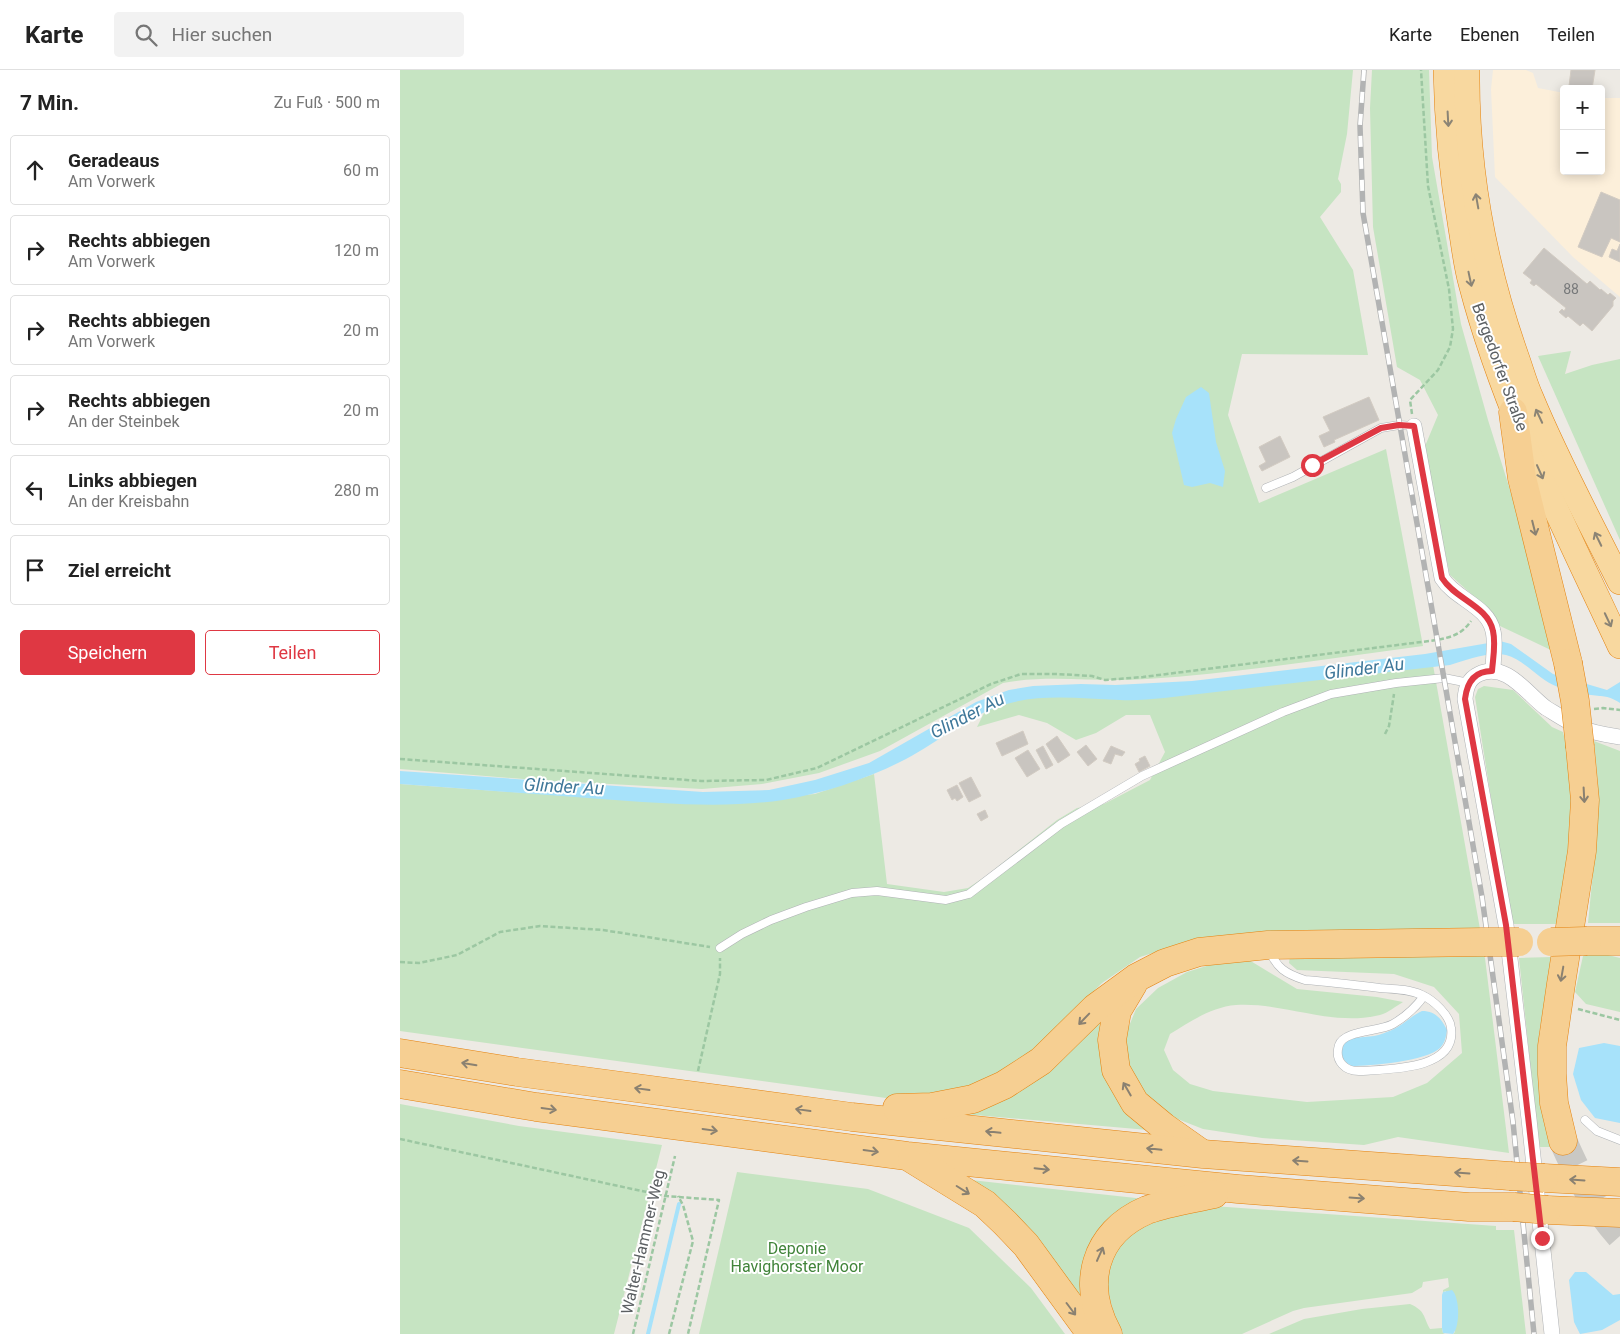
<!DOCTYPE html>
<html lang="de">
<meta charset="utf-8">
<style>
:root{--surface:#fff;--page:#f2f2f2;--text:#222;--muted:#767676;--line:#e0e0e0;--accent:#df3843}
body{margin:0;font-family:Roboto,sans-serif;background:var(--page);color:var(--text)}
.controls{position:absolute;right:15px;top:15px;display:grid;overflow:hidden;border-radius:5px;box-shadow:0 2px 12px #0003}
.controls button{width:45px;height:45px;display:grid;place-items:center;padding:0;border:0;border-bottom:1px solid var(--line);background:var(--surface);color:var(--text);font:25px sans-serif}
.stop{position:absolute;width:15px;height:15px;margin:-11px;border:4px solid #df3843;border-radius:50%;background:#fff}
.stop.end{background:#df3843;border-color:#fff;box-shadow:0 1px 5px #0008}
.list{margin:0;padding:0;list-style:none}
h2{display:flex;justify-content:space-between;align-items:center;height:65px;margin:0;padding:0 20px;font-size:21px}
h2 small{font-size:16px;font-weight:400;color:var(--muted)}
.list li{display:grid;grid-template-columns:32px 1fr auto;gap:15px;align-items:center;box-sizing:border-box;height:70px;margin:0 10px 10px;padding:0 10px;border:1px solid var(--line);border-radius:5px}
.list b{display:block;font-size:19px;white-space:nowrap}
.list p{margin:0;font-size:16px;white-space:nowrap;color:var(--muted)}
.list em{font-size:16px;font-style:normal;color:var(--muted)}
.actions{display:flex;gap:10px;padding:15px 20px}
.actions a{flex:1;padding:11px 0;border:1px solid var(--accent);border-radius:5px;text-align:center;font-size:18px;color:var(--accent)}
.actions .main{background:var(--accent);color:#fff}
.icon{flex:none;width:28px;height:28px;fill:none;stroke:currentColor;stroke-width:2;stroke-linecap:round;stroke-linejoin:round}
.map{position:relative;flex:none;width:1220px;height:1264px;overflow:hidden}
header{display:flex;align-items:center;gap:30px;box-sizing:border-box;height:70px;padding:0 25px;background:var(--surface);border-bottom:1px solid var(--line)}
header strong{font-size:24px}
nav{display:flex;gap:28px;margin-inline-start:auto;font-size:18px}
.search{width:350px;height:45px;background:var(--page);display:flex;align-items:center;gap:12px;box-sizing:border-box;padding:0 18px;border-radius:5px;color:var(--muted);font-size:19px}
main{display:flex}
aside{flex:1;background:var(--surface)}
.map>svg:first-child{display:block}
</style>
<header>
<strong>Karte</strong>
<div class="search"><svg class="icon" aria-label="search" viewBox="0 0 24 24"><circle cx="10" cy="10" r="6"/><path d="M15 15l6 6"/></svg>Hier suchen</div>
<nav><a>Karte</a><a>Ebenen</a><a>Teilen</a></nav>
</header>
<main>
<aside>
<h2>7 Min.<small>Zu Fuß · 500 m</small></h2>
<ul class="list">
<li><svg class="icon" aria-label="ahead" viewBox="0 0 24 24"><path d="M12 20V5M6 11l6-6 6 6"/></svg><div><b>Geradeaus</b><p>Am Vorwerk</p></div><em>60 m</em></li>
<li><svg class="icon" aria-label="right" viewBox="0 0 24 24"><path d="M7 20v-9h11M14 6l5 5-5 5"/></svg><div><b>Rechts abbiegen</b><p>Am Vorwerk</p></div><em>120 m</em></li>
<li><svg class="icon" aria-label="right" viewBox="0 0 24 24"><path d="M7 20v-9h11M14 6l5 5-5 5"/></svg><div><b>Rechts abbiegen</b><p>Am Vorwerk</p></div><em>20 m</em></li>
<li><svg class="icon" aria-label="right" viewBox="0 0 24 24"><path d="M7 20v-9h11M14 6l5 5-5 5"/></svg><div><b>Rechts abbiegen</b><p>An der Steinbek</p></div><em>20 m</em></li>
<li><svg class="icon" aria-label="left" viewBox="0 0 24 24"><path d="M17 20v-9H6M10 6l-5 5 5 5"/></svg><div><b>Links abbiegen</b><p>An der Kreisbahn</p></div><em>280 m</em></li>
<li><svg class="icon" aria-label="arrive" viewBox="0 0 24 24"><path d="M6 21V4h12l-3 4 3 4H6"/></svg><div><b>Ziel erreicht</b></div></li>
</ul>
<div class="actions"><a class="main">Speichern</a><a>Teilen</a></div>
</aside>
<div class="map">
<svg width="1220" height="1264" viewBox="0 0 1220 1264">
<rect width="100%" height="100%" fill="#edeae4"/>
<polygon fill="#fcefda" points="1093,0 1126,0 1133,3 1138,18 1164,23 1164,101 1201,101 1201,28 1220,28 1220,227 1173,187 1095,107 1091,19"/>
<g fill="#c6e4c2">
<path d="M0,0H953L947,64L938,109L941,114V122L920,147L953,200L968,285L842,284L828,345L859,433L986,379L1023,576C931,588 839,603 747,609C699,613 651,604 603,613L480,681L419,703L362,714L302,719L136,710L0,699Z"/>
<polygon points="972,0 1029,0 1032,87 1061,254 1088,350 1129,480 1155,582 1100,556 1079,531 1050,505 1023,381 1038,345 1020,310 997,297 973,157 970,38"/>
<polygon points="1171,281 1165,304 1192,295 1220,289 1220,470 1138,286"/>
<polygon points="1033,595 1080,859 791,871 740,887 702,913 636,979 602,1003 550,1025 486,1028 0,961 0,714 237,731 300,734 415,724 474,704 487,814 544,822 568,818 586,806 657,750 677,738 704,734 750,710 765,682 750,645 726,645 696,663 676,670 647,653 619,645 577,657 585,641 617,626 703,627"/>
<path d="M1084,616L1113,620L1152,657L1163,662C1179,723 1167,791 1160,854H1111L1075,627L1078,619Z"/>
<polygon points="1194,671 1220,681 1220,853 1188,853 1197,762 1198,714"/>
<path d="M1082,882L1085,888L1109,1083L998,1067L964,1075L862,1068L803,1059L770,1046L742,1024L725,994V966L736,939L758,918L787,902L813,894L849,890L897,919L977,927L1003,932C996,936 988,943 980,945C932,957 884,932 836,935C811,937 790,952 770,964L764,980L773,1000L790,1014L813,1021L907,1032L993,1027L1027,1013L1062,983L1059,944L1034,917L994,904L897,900L889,893L890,886Z"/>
<polygon points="1200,883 1220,888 1220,942 1186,934 1175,922 1183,886"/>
<polygon points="1152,887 1139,964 1142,1032 1153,1077 1139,1077 1119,888"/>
<polygon points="710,936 748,1060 563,1044"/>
<polygon points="0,1034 119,1056 262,1075 214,1264 0,1264"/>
<polygon points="337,1102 468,1119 569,1158 631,1218 665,1264 299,1264"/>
<polygon points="571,1110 745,1129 721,1141 686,1242"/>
<polygon points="813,1136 1096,1156 1096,1160 1114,1160 1126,1264 1053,1264 1055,1262 1046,1221 1043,1222 1043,1220 1049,1217 1048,1208 1023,1212 1022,1217 1012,1223 904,1238 893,1241 842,1264 719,1264 702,1199 733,1157"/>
<path d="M1010,1234C1026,1241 1023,1247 1030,1259L1042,1258L1043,1263L1045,1264H869L904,1249L962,1239Z"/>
</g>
<g fill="#a7e2fa">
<polygon points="801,317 809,323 816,372 825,401 823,417 810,413 792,417 784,415 772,363 776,349 786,327"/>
<path d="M1100,571L1111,574L1153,604L1207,620L1220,612V633C1208,625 1204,627 1191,625C1181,624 1168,621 1158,617C1139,610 1125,590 1106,585C1088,581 1067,590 1050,595L764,628C749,629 735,631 720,630C681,629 641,623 603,635C568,646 538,672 506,689C467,709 425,723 383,730C323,739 260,733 201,729C134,724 67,719 0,714V701L303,722L369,720L415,710L469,693L576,632L609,620L633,616L681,614L715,615L792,611L1025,584Z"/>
<path d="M1022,941C1035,941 1042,949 1047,960C1046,967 1045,973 1040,978C1027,991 970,996 951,996C945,992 941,988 942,981C944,965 962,968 974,966C980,965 986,962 992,960C1003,955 1011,946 1022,941Z"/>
<polygon points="1204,973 1220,976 1220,1053 1195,1048 1181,1030 1173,1004 1179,978"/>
<polygon points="1175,1202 1186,1202 1213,1225 1220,1224 1220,1250 1202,1260 1180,1264 1174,1252 1169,1210"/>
<path d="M1052,1220C1060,1228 1060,1256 1053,1264L1043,1263L1042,1258V1225L1043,1222Z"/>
</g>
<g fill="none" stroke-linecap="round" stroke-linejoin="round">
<polyline stroke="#a7e2fa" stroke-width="4" points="248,1264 279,1134"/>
</g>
<g fill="#c9c5c0" stroke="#d2cbc2">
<polygon points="1171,0 1195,0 1192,19 1169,16"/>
<polygon points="1201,122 1220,130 1220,172 1211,168 1202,187 1178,177"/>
<polygon points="1220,174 1220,192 1209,187 1212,179 1217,181"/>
<polygon points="1144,178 1187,214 1190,211 1200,220 1201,219 1208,225 1210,223 1216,228 1213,231 1213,236 1192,261 1183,253 1180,256 1168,246 1166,248 1159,242 1162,239 1164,241 1166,238 1136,214 1134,216 1130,213 1132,210 1123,203"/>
<polygon points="969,327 979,350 934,370 935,372 924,377 919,366 930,361 923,347"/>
<polygon points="880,366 890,387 862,401 859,396 866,392 859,377"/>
<polygon points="623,661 628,674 602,686 596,673"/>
<polygon points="657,666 670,685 658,693 646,674"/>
<polygon points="686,675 697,689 688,696 677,682"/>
<polygon points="643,676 653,695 646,699 636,680"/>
<polygon points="711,676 725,682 722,686 715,684 711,694 703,691"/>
<polygon points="628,680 640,699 627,707 615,688"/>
<polygon points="745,686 750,696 739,702 735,694 740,691 739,689"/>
<polygon points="571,707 581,726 569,732 559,713"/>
<polygon points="557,715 563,727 557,731 555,728 552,730 547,720"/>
<polygon points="585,740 588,747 581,751 577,744"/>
</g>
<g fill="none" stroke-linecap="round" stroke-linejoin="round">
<path stroke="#c9c8c4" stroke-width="28" stroke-dasharray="28 14" stroke-linecap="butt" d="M1163,1071C1178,1105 1195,1138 1220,1166"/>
<g stroke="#afb2b5" stroke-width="9">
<g id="service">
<polyline points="866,418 893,407 981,358 999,355 1014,356"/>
<polyline points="320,878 342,864 371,850 406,837 452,823 477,821 546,830 569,824 661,754 742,706 883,642 931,624 996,613 1044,608 1069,613"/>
<path d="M869,879C876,898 886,904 905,910C930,912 955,915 980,918C994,919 1009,919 1022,925C1033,930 1050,945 1051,958C1057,1000 990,999 961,1001C945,1002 934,991 939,975C944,960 979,962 993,954C1005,947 1016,937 1024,926"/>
<polyline points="1185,1050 1197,1061 1220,1070"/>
</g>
</g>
<g stroke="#afb2b5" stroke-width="16">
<g id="minor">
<path d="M1014,356L1042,508C1055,529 1088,536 1093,561C1096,573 1093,588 1093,601"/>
<path d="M1152,1264L1129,1049L1106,855L1065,629C1066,618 1068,609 1079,604C1106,591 1127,624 1146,638C1156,644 1168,652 1179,657C1192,663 1207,665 1220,667"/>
</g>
</g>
<g stroke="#e4820e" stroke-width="26">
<g id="trunk">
<path d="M1046,0C1047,53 1052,105 1061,158C1064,176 1066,195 1071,213C1104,340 1165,458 1220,576"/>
<path d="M1067,0C1066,96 1084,195 1116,286C1121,300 1125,315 1131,328C1157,391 1190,452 1220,512"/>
</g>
</g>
<g stroke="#e4820e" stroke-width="29">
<g id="motorway">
<polyline points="1113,342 1122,408 1168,593"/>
<polyline points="1187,871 1220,871"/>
<polyline points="733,914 717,941 712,970 716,1000 735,1033 764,1057 801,1083"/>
<polyline points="0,983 117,1002 452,1047 803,1084 1110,1106"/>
<polyline points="0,1014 136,1037 507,1086 838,1119 1069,1137 1114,1137"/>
<polyline points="497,1038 532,1037 573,1029 604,1015 641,991 695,938 736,908 765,893 799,882 868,875 1084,872"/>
<polyline points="1163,1071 1154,1033 1152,1004 1152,976 1161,914 1182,781 1185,730 1180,677"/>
<polyline points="512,1089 585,1134 605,1153 626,1175 691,1264"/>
<polyline points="1144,1108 1220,1112"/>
<polyline points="1147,1140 1220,1143"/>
<path d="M708,1264C681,1215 693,1163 747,1140C768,1132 792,1129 814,1124"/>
</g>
</g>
<g stroke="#9cc7a2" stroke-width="2.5" stroke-dasharray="5 2.5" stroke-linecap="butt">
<polyline points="1012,344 1010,330 1038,300 1050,277 1053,259 1049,219 1028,116 1021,0"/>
<polyline points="1194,639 1203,638 1220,640"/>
<polyline points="985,664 989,656 994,624"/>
<path d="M0,689L301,711L366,710L417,698L591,614L621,604H657L692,606L705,610L743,607L1037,570C1052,567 1062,564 1071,551"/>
<polyline points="0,892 19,893 57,885 100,862 140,856 203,860 310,877"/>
<polyline points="1178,939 1220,950"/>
<polyline points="298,1001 320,904 320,888"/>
<polyline points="0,1069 265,1126 319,1130 288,1264"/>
<polyline points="233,1264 275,1086"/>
<polyline points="269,1264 293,1171 283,1135 278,1126"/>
</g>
<use href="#service" stroke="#fff" stroke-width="8"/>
<use href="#minor" stroke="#fff" stroke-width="15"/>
<use href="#trunk" stroke="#f8d89f" stroke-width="25"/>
<use href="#motorway" stroke="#f6cf92" stroke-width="28"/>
<g stroke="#b2b3b3" stroke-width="5.5">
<polyline id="rail" points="964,0 960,56 963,143 1082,827 1113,1052 1134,1264"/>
</g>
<use href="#rail" stroke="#fff" stroke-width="4" stroke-dasharray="11" stroke-linecap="butt"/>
<g stroke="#e4820e" stroke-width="29" stroke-linecap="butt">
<g id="motorway-bridge">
<polyline points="1168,593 1175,631 1180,677"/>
<polyline points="1084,872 1119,872"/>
<polyline points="1151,872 1187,871"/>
<polyline points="1110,1106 1144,1108"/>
<polyline points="1114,1137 1147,1140"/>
</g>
</g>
<use href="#motorway-bridge" stroke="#f6cf92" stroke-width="28"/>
</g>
<defs><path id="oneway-shaft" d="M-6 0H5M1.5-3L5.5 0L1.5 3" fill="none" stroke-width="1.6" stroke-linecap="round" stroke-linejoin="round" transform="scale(1.25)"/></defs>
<g stroke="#8b8475">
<use href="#oneway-shaft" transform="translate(1048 49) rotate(87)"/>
<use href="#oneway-shaft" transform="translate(1077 131) rotate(-100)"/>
<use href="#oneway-shaft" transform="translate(1070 209) rotate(78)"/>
<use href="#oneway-shaft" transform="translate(1139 346) rotate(-115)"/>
<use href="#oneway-shaft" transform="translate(1140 402) rotate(66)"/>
<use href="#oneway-shaft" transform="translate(1198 469) rotate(-116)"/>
<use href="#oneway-shaft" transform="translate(1208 550) rotate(65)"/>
</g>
<g stroke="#8a8171">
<use href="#oneway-shaft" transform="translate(1134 458) rotate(76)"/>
<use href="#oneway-shaft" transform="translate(1184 725) rotate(87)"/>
<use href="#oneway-shaft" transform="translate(1162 904) rotate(100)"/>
<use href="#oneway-shaft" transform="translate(684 949) rotate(134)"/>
<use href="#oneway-shaft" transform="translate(69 994) rotate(-171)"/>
<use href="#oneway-shaft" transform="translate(242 1019) rotate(-172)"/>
<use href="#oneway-shaft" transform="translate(727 1019) rotate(-120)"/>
<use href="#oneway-shaft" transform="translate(149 1039) rotate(8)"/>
<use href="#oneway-shaft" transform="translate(403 1040) rotate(-172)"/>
<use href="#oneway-shaft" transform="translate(310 1060) rotate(8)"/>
<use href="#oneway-shaft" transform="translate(593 1062) rotate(-174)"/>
<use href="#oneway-shaft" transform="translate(754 1079) rotate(-174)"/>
<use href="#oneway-shaft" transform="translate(471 1081) rotate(8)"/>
<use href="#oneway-shaft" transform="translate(900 1091) rotate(-176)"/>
<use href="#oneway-shaft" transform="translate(642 1099) rotate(6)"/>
<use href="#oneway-shaft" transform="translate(1062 1103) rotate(-176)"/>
<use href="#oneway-shaft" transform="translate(1177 1110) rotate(-176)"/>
<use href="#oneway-shaft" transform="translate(563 1120) rotate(32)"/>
<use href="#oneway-shaft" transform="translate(957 1128) rotate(4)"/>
<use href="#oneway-shaft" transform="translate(700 1184) rotate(-66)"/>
<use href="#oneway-shaft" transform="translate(671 1239) rotate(53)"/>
</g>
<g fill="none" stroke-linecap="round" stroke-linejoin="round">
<path stroke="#df3843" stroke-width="6" d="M912,395L981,358L999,355L1014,356L1042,508C1055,529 1088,536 1093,561C1096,574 1093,588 1092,601C1075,601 1067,612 1065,629L1106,855L1142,1168"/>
</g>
<g text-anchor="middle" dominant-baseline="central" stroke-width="4" stroke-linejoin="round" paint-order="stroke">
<g font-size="14" fill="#77797a">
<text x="1171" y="219">88</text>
</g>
<g font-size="16" fill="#5c6063" stroke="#fff">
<text transform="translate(1100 297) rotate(70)">Bergedorfer Straße</text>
<text transform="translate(243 1172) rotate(-77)">Walter-Hammer-Weg</text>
</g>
<g font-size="16" fill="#41843a" stroke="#fff">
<text x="397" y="1178">Deponie<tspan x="397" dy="18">Havighorster Moor</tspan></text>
</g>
<g font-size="18" font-style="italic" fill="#3f789a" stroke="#fff">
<text transform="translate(964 598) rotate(-7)">Glinder Au</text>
<text transform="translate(567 645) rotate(-27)">Glinder Au</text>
<text transform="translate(164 716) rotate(3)">Glinder Au</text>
</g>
</g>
</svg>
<div class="controls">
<button>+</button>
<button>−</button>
</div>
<div class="stop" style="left:912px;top:395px"></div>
<div class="stop end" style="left:1142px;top:1168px"></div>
</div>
</main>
